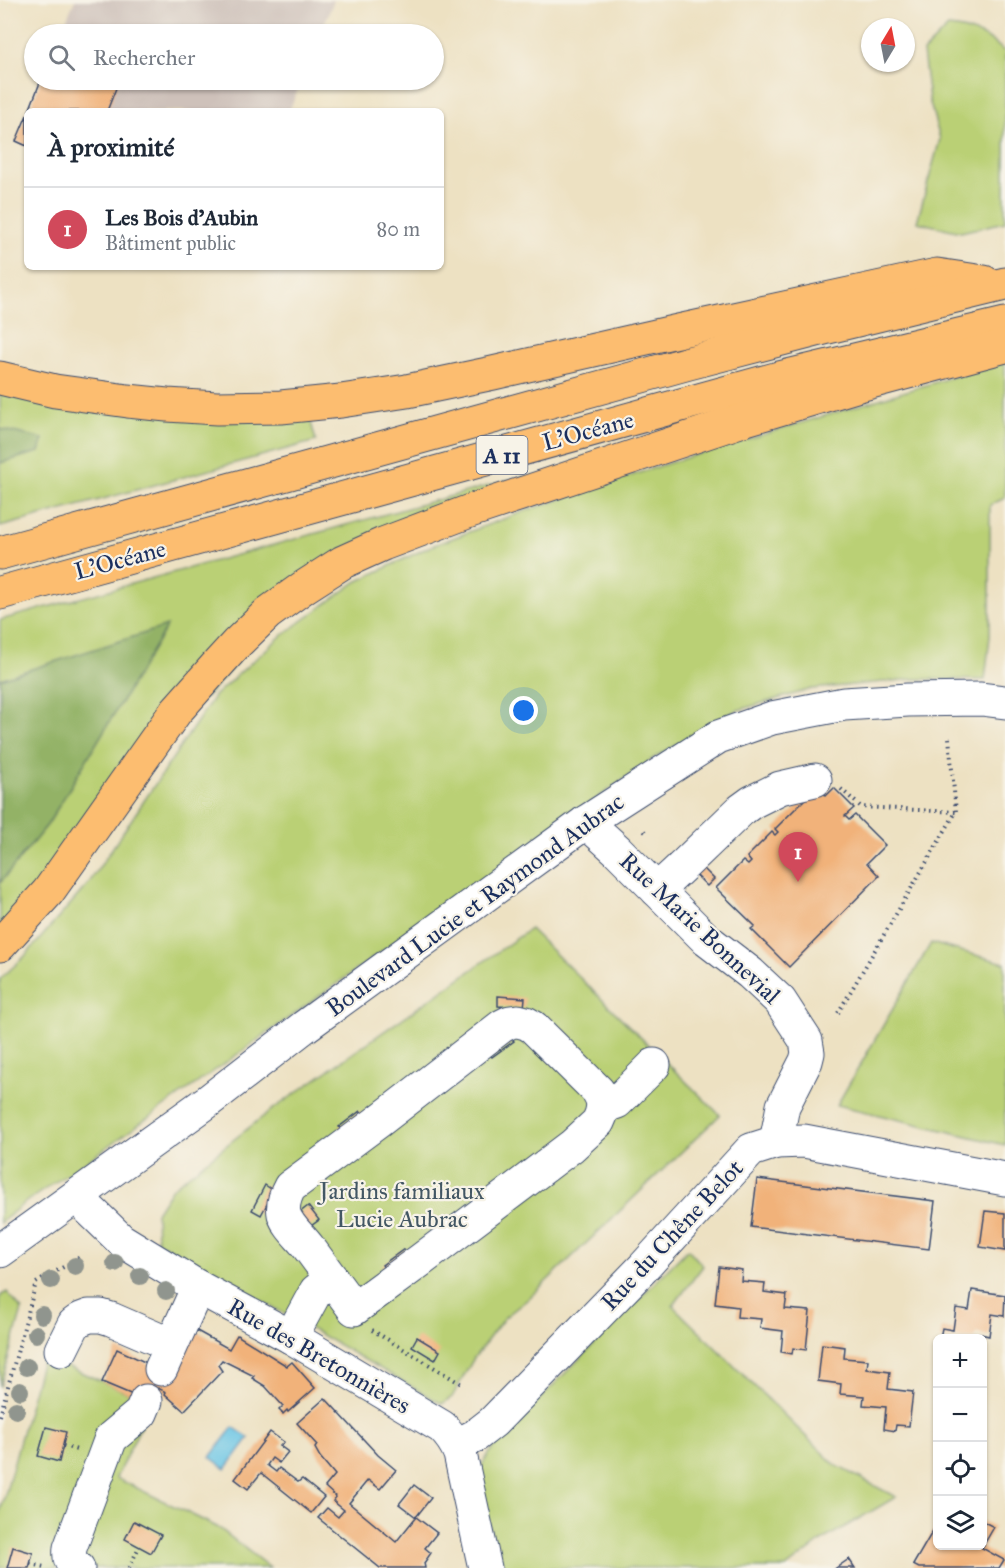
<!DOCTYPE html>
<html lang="fr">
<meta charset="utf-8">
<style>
:root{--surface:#fff;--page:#f2f2f3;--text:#1f2937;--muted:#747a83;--line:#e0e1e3;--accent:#d1495b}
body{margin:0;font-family:"IM FELL Great Primer",serif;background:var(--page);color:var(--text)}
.controls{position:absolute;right:18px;bottom:18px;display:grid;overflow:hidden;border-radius:9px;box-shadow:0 2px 4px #0004}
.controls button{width:54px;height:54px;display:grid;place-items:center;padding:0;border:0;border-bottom:2px solid var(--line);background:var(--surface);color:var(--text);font:30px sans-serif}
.compass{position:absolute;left:861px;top:18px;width:54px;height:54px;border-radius:50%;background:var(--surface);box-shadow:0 2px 4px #0004;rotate:10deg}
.you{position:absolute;left:524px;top:711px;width:21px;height:21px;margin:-15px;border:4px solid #fff;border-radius:50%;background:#1a73e8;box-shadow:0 0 0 9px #1a73e833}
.badge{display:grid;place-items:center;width:39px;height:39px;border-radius:50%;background:var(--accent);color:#fff;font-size:20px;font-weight:700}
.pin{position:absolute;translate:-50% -50px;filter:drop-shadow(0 2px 3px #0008)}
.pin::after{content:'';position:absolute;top:32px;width:21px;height:18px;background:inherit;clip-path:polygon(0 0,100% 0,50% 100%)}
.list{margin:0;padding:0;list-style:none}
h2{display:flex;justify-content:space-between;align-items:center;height:78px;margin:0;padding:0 24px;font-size:26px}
h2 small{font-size:20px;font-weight:400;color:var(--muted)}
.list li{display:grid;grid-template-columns:39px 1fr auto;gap:18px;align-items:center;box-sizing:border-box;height:84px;padding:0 24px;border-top:2px solid var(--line)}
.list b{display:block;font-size:22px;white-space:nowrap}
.list p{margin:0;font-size:20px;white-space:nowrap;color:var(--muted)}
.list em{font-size:20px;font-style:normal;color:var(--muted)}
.icon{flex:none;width:33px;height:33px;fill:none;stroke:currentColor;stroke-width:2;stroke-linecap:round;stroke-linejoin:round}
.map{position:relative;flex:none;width:1005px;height:1568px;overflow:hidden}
.search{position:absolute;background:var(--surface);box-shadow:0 2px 4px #0004;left:24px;top:24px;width:420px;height:66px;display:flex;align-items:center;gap:15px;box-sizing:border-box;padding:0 21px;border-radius:33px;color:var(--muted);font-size:22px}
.panel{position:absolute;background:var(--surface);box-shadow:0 2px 4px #0004;left:24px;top:108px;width:420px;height:162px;border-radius:9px}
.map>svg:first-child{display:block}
</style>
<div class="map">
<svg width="1005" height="1568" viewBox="0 0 1005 1568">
<rect width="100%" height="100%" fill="#f7f3e8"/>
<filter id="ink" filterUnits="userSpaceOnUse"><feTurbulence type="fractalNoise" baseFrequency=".0167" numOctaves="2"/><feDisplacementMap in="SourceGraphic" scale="12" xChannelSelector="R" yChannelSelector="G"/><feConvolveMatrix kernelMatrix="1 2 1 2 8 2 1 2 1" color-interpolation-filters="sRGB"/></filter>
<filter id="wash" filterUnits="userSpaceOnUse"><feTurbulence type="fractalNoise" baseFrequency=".008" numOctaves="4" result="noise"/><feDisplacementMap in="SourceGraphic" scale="24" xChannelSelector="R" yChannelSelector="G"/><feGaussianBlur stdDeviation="1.35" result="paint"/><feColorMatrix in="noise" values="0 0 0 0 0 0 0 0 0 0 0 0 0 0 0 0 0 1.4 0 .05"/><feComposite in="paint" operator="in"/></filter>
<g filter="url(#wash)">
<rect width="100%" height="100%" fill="#ede1c2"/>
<g fill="#cec1ba">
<polygon points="75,0 334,0 320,34 60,34"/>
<polygon points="41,80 302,80 289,111 29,111"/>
</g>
<g fill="#bad074" stroke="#6a8069" stroke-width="1.5">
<path d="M948,27C970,29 990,37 1005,52V222L961,232L917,222L940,139L929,99L923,52Z"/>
<polygon points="1005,361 1005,498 990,505 990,636 985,680 914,679 812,689 735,711 654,758 103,1150 23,1204 0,1223 0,979 24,957 89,883 215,695 280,637 356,582 429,547 522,512 669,463"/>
<polygon points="0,388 309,415 316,441 0,527 0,463 39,452 42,439 0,429"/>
<polygon points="528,475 329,558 0,931 0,883 48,824 166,627 0,679 0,620"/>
<polygon points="530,929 720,1115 528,1299 504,1318 474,1358 452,1397 442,1404 157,1241 156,1213 172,1188 269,1112"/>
<polygon points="931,943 1005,963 1005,1145 837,1105"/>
<polygon points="688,1249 703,1266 673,1306 835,1465 896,1497 824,1539 786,1568 501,1568 479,1490 479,1469 497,1442"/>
<polygon points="7,1292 22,1310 0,1387 0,1296"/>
<polygon points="43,1356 152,1403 116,1478 219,1528 270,1568 0,1568 0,1513"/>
</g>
<g fill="#93b266" stroke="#577062" stroke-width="1.5">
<polygon points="0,429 43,439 39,452 0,463"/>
<polygon points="167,626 48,824 0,883 0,679"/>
</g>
<polygon fill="#67c5e5" stroke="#417aa2" stroke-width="1.5" points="233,1427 249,1438 226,1469 210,1457"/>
<g id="blocks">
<g fill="#f1b27a">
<polygon points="41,80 109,80 118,83 107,111 29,111"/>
<polygon points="27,115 27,146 16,141"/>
<polygon points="817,787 826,796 834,788 854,808 845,816 849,820 855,815 885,845 867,863 879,876 789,967 751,929 755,926 716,888 743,861 748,865 751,862 747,857 772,832 775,835 778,832 775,829"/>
<polygon points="700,865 714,879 707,886 693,872"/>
<polygon points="498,996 525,998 524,1008 498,1006"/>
<polygon points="508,1033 514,1041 492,1057 486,1049"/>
<polygon points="360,1111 366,1119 345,1135 339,1127"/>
<polygon points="757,1179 935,1201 929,1249 751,1227"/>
<polygon points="265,1185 274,1191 261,1215 252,1210"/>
<polygon points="308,1206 319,1220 304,1231 294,1217"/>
<polygon points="985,1211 1005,1213 1005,1251 980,1247"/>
<polygon points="404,1249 410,1257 388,1273 382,1265"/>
<polygon points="719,1267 742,1270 741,1281 765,1283 764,1292 787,1295 785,1309 810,1311 806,1350 793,1348 792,1354 781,1352 783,1331 760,1328 761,1319 737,1317 738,1307 715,1304"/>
<polygon points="972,1290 1005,1295 1004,1316 992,1314 989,1336 976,1333 975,1338 940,1338 942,1328 953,1330 956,1308 969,1310"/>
<polygon points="188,1326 229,1349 237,1335 287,1366 292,1362 315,1388 288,1412 287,1410 283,1414 279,1410 283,1406 265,1386 252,1378 254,1376 222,1360 218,1365 222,1371 184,1411 165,1394 166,1392 158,1388 152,1403 102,1382 117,1349 166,1372"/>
<polygon points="417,1337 440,1351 435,1360 412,1346"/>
<polygon points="822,1344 845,1347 844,1358 868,1360 867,1369 890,1372 888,1389 913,1392 909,1426 896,1425 895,1431 884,1429 886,1407 863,1405 864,1396 840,1394 841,1384 818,1381"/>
<polygon points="325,1398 378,1455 396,1470 380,1489 368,1480 349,1503 396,1542 416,1517 437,1533 425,1548 431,1553 424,1563 425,1568 380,1568 318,1518 327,1508 338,1517 344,1510 333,1501 336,1497 325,1487 335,1475 320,1457 315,1448 317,1445 297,1423"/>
<polygon points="46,1427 66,1432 59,1462 38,1456"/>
<polygon points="270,1432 284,1442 280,1446 288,1452 279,1463 272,1458 267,1465 276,1472 279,1468 298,1482 302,1479 324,1497 311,1513 261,1473 248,1489 235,1479"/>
<polygon points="414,1485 431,1498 416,1517 399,1504"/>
<polygon points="134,1521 161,1535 151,1553 125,1539"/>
<polygon points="982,1521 994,1527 982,1548 1004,1560 999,1568 919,1568 913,1565 938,1522 938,1546 982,1546"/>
<polygon points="13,1547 33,1553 29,1568 7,1568"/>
<polygon points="849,1559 855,1568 836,1568"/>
</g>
</g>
</g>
<g filter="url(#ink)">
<use href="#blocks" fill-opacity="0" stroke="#3a4a6d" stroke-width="1.5"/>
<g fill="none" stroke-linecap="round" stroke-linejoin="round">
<g stroke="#3a4a6d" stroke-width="35">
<g id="minor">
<polyline points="586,822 617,850 707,940 750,973 780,1001 806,1041 808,1053 806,1061 783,1106 776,1142"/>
<polyline points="657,890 685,864 741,810 752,802 780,788 815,780"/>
<path d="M518,1021L526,1023L533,1027L598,1091L602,1099L603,1107L601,1115L598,1122L572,1146L421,1260L354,1309C339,1289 324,1268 309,1248C301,1237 288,1227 284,1214C282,1204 285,1196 290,1187L379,1121L502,1026L510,1022Z"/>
<polyline points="603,1107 617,1102 654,1065"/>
<path d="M78,1196L90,1210L121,1240L198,1287L291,1337L442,1427C450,1435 456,1443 460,1454L485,1568"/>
<polyline points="0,1251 207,1102 304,1027 586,822 718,737 772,718 844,704 908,700 981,699 1005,702"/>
<polyline points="291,1337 316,1291 332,1279"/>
<polyline points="61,1350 74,1324 81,1319 89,1316 101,1316 111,1319 171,1345"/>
<polyline points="161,1369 198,1287"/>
<polyline points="457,1445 475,1436 493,1422 643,1268 751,1150 776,1142 804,1141 1005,1179"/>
<path d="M78,1568C70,1564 69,1556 70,1548L111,1438L141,1413L146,1401"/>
</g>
</g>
<g stroke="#3a4a6d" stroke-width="35">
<g id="highway">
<polyline points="0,378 55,391 128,401 167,405 217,408 281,407 341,401 407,391 493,373 673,332 937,275 984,282"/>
<polyline points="0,553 689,363 824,328 1005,284"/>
<polyline points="0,593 779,378 1005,324"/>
<polyline points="0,945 48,892 176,711 217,665 237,643 268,613 304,587 343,562 383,544 470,511 746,419 859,385 1005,346"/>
</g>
</g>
<g stroke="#3a4a6d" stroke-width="4" stroke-dasharray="1.5 4.5" stroke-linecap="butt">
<polyline points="841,789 861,807 956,812"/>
<polyline points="644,831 648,834"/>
<polyline points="838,1013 956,812 949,738"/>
<polyline points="372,1330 463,1385"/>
<polyline points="0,1416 36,1283 82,1256"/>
<polyline points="63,1446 77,1450"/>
<polyline points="30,1564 44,1567"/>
<polyline points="129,1568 139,1547"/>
</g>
<use href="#minor" stroke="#fff" stroke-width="33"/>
<use href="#highway" stroke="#fcbd6f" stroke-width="33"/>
</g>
<g fill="#90958e">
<circle cx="115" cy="1263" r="9"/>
<circle cx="75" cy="1266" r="9"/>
<circle cx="140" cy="1276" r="9"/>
<circle cx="51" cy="1280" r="9"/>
<circle cx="166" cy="1291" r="9"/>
<circle cx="42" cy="1315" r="9"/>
<circle cx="36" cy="1334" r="9"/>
<circle cx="27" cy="1367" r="9"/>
<circle cx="20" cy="1391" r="9"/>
<circle cx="16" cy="1410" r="9"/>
</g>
</g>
<g text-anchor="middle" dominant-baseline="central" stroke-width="4.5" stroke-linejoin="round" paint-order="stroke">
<rect fill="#f7f3e8" stroke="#5d6a87" stroke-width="1.5" x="476.5" y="436" width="51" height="38" rx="4.5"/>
<g font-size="22" font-weight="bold" fill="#1b2f5e">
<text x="502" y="455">A 11</text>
</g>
<g font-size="24" fill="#1b2f5e" stroke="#f7f3e8">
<text transform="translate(588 431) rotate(-15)">L’Océane</text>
<text transform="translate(120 560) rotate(-15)">L’Océane</text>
<text transform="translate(475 905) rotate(-36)">Boulevard Lucie et Raymond Aubrac</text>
<text transform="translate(700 928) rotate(43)">Rue Marie Bonnevial</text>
<text transform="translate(672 1235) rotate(-47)">Rue du Chêne Belot</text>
<text transform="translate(319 1356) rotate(30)">Rue des Bretonnières</text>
</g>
<g font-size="24" fill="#435764" stroke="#f7f3e8">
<text x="402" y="1191">Jardins familiaux<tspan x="402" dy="28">Lucie Aubrac</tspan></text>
</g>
</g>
</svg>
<div class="controls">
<button>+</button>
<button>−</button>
<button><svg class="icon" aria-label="locate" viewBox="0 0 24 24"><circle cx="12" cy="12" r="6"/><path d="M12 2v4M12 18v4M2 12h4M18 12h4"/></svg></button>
<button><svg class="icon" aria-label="layers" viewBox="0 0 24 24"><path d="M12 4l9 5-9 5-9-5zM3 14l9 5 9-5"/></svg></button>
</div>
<svg class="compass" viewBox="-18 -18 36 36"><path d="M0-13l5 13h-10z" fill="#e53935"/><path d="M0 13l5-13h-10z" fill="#747a83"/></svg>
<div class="you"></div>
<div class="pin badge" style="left:798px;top:882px">1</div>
<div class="search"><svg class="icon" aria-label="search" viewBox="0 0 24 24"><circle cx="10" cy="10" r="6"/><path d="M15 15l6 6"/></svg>Rechercher</div>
<section class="panel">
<h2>À proximité<small></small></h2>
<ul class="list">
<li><span class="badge">1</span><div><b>Les Bois d’Aubin</b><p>Bâtiment public</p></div><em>80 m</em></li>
</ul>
</section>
</div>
